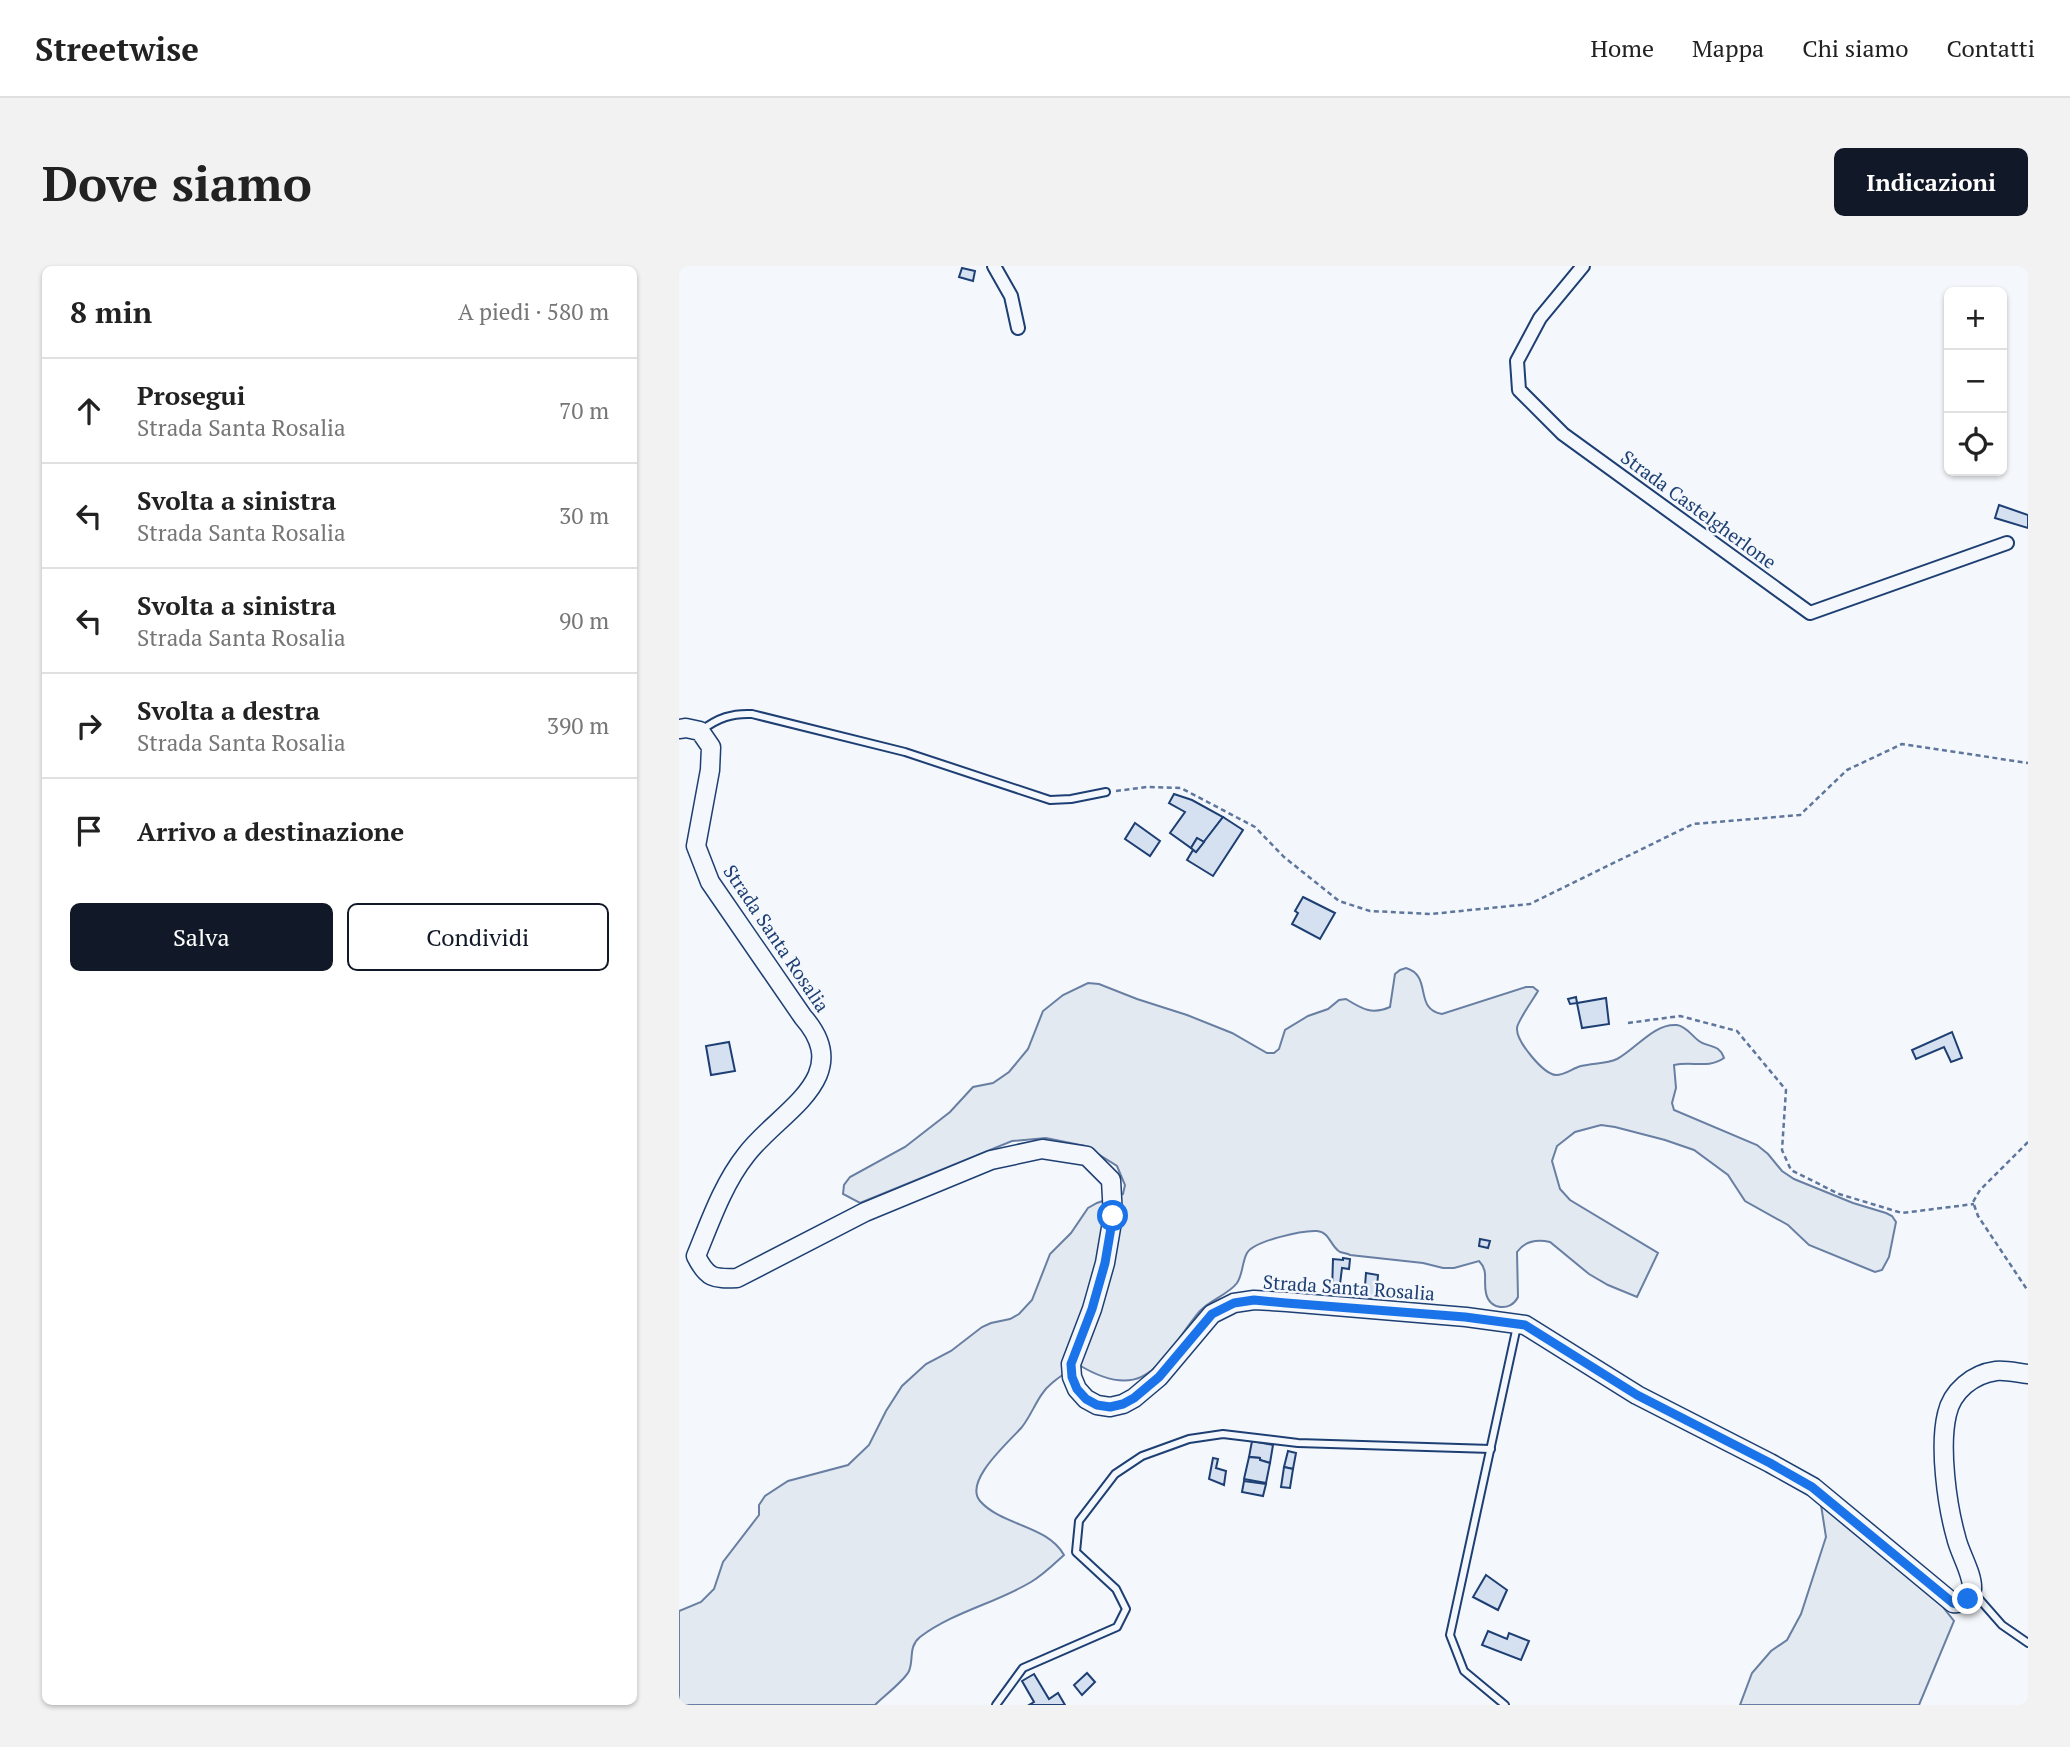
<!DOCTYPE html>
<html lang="it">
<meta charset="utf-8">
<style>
:root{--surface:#fff;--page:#f2f2f2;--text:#222;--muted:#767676;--line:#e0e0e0;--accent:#111827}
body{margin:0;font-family:"PT Serif",serif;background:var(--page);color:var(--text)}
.controls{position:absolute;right:21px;top:21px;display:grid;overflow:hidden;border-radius:10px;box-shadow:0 2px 5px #0004}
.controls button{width:63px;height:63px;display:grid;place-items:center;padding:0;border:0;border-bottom:2px solid var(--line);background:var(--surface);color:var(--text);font:35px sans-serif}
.stop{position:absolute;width:21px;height:21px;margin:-16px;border:5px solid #1a73e8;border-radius:50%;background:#fff}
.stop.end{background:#1a73e8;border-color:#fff;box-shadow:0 2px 7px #0008}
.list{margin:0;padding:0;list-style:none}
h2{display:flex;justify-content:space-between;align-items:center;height:91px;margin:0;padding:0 28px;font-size:30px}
h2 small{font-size:23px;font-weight:400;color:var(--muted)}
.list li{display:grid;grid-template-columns:46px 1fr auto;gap:21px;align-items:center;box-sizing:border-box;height:105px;padding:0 28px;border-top:2px solid var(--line)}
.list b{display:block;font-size:26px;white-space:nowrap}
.list p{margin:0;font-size:23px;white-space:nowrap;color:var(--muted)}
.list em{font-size:23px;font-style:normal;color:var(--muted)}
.actions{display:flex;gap:14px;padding:21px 28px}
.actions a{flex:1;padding:16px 0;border:2px solid var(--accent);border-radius:10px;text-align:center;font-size:24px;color:var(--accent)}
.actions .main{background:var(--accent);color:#fff}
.icon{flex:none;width:38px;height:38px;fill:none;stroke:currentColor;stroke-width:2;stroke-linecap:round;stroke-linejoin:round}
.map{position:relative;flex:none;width:1349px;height:1439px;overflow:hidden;border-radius:10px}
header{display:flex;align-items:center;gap:42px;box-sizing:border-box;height:98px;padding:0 35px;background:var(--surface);border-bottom:2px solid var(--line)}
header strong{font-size:33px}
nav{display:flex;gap:38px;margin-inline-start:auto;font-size:24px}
.intro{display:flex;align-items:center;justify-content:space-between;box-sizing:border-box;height:168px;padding:0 42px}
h1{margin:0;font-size:49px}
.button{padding:18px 32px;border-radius:10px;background:var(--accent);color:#fff;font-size:24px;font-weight:700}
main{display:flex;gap:42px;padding:0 42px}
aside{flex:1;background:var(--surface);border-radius:10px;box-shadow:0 2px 5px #0004}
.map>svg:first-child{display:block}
</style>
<header>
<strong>Streetwise</strong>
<nav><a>Home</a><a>Mappa</a><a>Chi siamo</a><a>Contatti</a></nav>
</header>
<div class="intro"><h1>Dove siamo</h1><a class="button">Indicazioni</a></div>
<main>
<aside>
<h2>8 min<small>A piedi · 580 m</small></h2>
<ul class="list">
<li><svg class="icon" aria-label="ahead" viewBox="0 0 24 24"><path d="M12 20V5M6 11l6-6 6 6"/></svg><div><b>Prosegui</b><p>Strada Santa Rosalia</p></div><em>70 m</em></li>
<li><svg class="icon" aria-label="left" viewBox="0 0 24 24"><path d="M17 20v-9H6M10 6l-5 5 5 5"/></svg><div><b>Svolta a sinistra</b><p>Strada Santa Rosalia</p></div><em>30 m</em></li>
<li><svg class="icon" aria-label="left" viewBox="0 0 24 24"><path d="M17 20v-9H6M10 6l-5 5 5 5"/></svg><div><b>Svolta a sinistra</b><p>Strada Santa Rosalia</p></div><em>90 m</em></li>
<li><svg class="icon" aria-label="right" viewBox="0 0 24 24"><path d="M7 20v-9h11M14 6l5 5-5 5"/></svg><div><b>Svolta a destra</b><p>Strada Santa Rosalia</p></div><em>390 m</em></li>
<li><svg class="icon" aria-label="arrive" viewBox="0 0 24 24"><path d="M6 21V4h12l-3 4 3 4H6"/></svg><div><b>Arrivo a destinazione</b></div></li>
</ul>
<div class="actions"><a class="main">Salva</a><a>Condividi</a></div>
</aside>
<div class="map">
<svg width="1349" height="1439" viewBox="0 0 1349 1439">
<rect width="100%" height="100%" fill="#f4f7fb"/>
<g fill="#e3e9f0" stroke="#687fa3" stroke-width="2">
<path d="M727,702C754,710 734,743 763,748L847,721H854L859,725C855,732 838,756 838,762C837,775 864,808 877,809C886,809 894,802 902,800C914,797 927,798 938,793C957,783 975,757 998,759C1007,760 1013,770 1020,775C1025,779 1033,779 1039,783C1043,786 1043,787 1045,792C1029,803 1013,795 995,799L997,822L993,837L995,844L1078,879L1089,888L1103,905L1115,913L1174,937L1207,947L1213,950L1217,956L1210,991L1203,1004L1196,1006L1130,979L1109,959L1066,935L1049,909L1015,884L986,874L936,861L922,859L896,866L878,880L873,895L881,923L891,934L979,987L958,1031L929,1019L910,1008L871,976C858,973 846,975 838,986L839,1031C832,1046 810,1044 807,1027C804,1014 810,1005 800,995L775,1002H764L744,997L671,989C670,988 661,986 661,986C651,980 651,966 638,965C624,964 575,975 568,987C563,996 564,1008 558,1017C549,1029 530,1034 520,1046C482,1093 468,1140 400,1099C391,1104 381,1110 373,1117C359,1128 354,1147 343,1161C331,1175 284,1215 301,1235C323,1260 368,1259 385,1289C375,1298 364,1309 352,1316C317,1337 274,1346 241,1371C229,1381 235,1393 230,1405C226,1414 205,1430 196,1439H0V1345L22,1336L35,1323L44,1296L80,1249V1239L86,1230L109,1215L169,1199L190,1179L207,1145L223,1120L247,1098L272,1085L303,1061L312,1057L331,1053L340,1048L353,1034L371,988L392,967L409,942L418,937L444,928L446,919L438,900L406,880L367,872L333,875L181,937L164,928L165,919L171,911L226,881L271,846L294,821L314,817L330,806L349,783L364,745L384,729L409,717L420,718L458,733L508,749L553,767L588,787H595L600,783L606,764L629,750L649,743L660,734L667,733C683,743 693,749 711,741L716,708L721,704Z"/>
<polygon points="1142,1239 1263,1340 1275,1355 1240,1439 1061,1439 1073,1407 1092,1385 1108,1374 1122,1348 1147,1271"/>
</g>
<g fill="#d5e0f0" stroke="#1d3f73" stroke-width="2">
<polygon points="283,2 296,5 294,15 280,11"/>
<polygon points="1320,239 1349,249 1349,262 1316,252"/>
<polygon points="495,528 513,534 544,551 525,576 518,572 512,582 491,567 506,546 490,537"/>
<polygon points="544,551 564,564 534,610 508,594 514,584 517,586"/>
<polygon points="456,557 481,575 471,590 446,573"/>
<polygon points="518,572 525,576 517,586 512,582"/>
<polygon points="624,631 656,647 641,673 613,658 619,647 616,645"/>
<polygon points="897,731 898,737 927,732 930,758 903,762 898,737 891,738 889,733"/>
<polygon points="1273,766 1283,792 1272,796 1265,781 1237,793 1233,784"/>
<polygon points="50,776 56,805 32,809 27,780"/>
<polygon points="801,973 811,975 809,982 800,980"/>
<polygon points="664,992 671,993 670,1003 663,1002 661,1018 659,1018 658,1025 653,1025 654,993 664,994"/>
<polygon points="687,1007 699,1009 697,1034 685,1033"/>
<polygon points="573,1175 594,1179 591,1197 581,1194 581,1192 570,1191"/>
<polygon points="609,1185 617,1187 614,1203 605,1201"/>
<polygon points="570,1191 581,1192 581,1194 591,1197 587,1217 565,1213"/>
<polygon points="534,1192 539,1193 537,1202 547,1205 545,1219 530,1213"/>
<polygon points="605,1201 614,1203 611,1222 602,1221"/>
<polygon points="565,1215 587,1218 584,1230 563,1226"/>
<polygon points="807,1309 828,1324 819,1344 794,1331"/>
<polygon points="809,1365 828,1373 830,1367 850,1375 842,1394 803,1379"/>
<polygon points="408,1407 416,1416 403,1429 395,1419"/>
<polygon points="355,1408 370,1433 379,1427 386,1439 350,1439 355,1436 343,1415"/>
</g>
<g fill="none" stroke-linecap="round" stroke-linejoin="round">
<g stroke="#1d3f73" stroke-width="10">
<g id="lane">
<path d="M23,464C39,452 53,447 73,448L226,486L371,534L392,533L427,526"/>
<polyline points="1294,1326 1323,1359 1349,1377"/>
<polyline points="317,1439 344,1402 438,1361 447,1343 437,1323 397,1286 400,1255 436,1208 463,1190 510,1173 544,1168 619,1177 812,1183"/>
<polyline points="826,1439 785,1405 771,1369 838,1060"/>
</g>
</g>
<g stroke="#1d3f73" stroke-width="16">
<g id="street">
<polyline points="315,0 332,30 339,62"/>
<polyline points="904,0 861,52 838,95 840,124 884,168 1131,347 1328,277"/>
</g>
</g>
<g stroke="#1d3f73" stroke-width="21">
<path id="secondary" d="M0,463L7,462L21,465L32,481L31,504L17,580L31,616L124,751C178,812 99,846 67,889C44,918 31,956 17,990C28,1012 34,1013 58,1012L186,946L312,894L363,883L408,890L432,914L434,950L426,997L413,1043L392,1098L393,1111L398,1123L407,1133L418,1139L431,1141L444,1138L455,1132L480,1111L533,1048L555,1037L575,1034L608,1036L787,1051L846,1059L958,1129L1091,1197L1134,1221L1274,1337C1284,1338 1293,1333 1293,1323C1294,1308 1280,1286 1277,1271C1268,1239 1260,1181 1268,1148C1273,1125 1294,1108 1317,1105C1327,1104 1339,1107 1349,1108"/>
</g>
<g stroke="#5e769c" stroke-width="2.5" stroke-dasharray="5 3.5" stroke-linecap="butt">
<polyline points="437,525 468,521 502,522 576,561 605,591 660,635 691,645 752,648 851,638 1014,558 1121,549 1168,504 1223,478 1349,497"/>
<polyline points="949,757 1001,750 1058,765 1107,824 1103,884 1112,904 1160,928 1223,947 1295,938"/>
<polyline points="1349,876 1301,924 1294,936 1299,950 1349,1025"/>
</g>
<use href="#lane" stroke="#f4f7fb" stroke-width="6"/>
<use href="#street" stroke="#f4f7fb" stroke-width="12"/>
<use href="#secondary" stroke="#f4f7fb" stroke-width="18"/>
</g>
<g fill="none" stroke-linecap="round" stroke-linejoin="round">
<polyline stroke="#1a73e8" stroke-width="9" points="434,950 426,997 413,1043 392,1098 393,1111 398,1123 407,1133 418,1139 431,1141 444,1138 455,1132 480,1111 533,1048 555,1037 575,1034 607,1037 786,1051 846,1059 958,1129 1091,1197 1133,1221 1274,1337 1279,1338 1289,1333"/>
</g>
<g text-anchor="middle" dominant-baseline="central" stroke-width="5" stroke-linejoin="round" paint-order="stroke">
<g font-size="19" fill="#1d3f73" stroke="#f4f7fb">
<text transform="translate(1020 243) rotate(36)">Strada Castelgherlone</text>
<text transform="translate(98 672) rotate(56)">Strada Santa Rosalia</text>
<text transform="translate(670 1021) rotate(4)">Strada Santa Rosalia</text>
</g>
</g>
</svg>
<div class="controls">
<button>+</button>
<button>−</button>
<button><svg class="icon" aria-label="locate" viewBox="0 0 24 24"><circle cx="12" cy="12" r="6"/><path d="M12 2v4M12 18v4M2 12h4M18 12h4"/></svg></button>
</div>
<div class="stop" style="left:434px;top:950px"></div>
<div class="stop end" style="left:1289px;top:1333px"></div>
</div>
</main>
